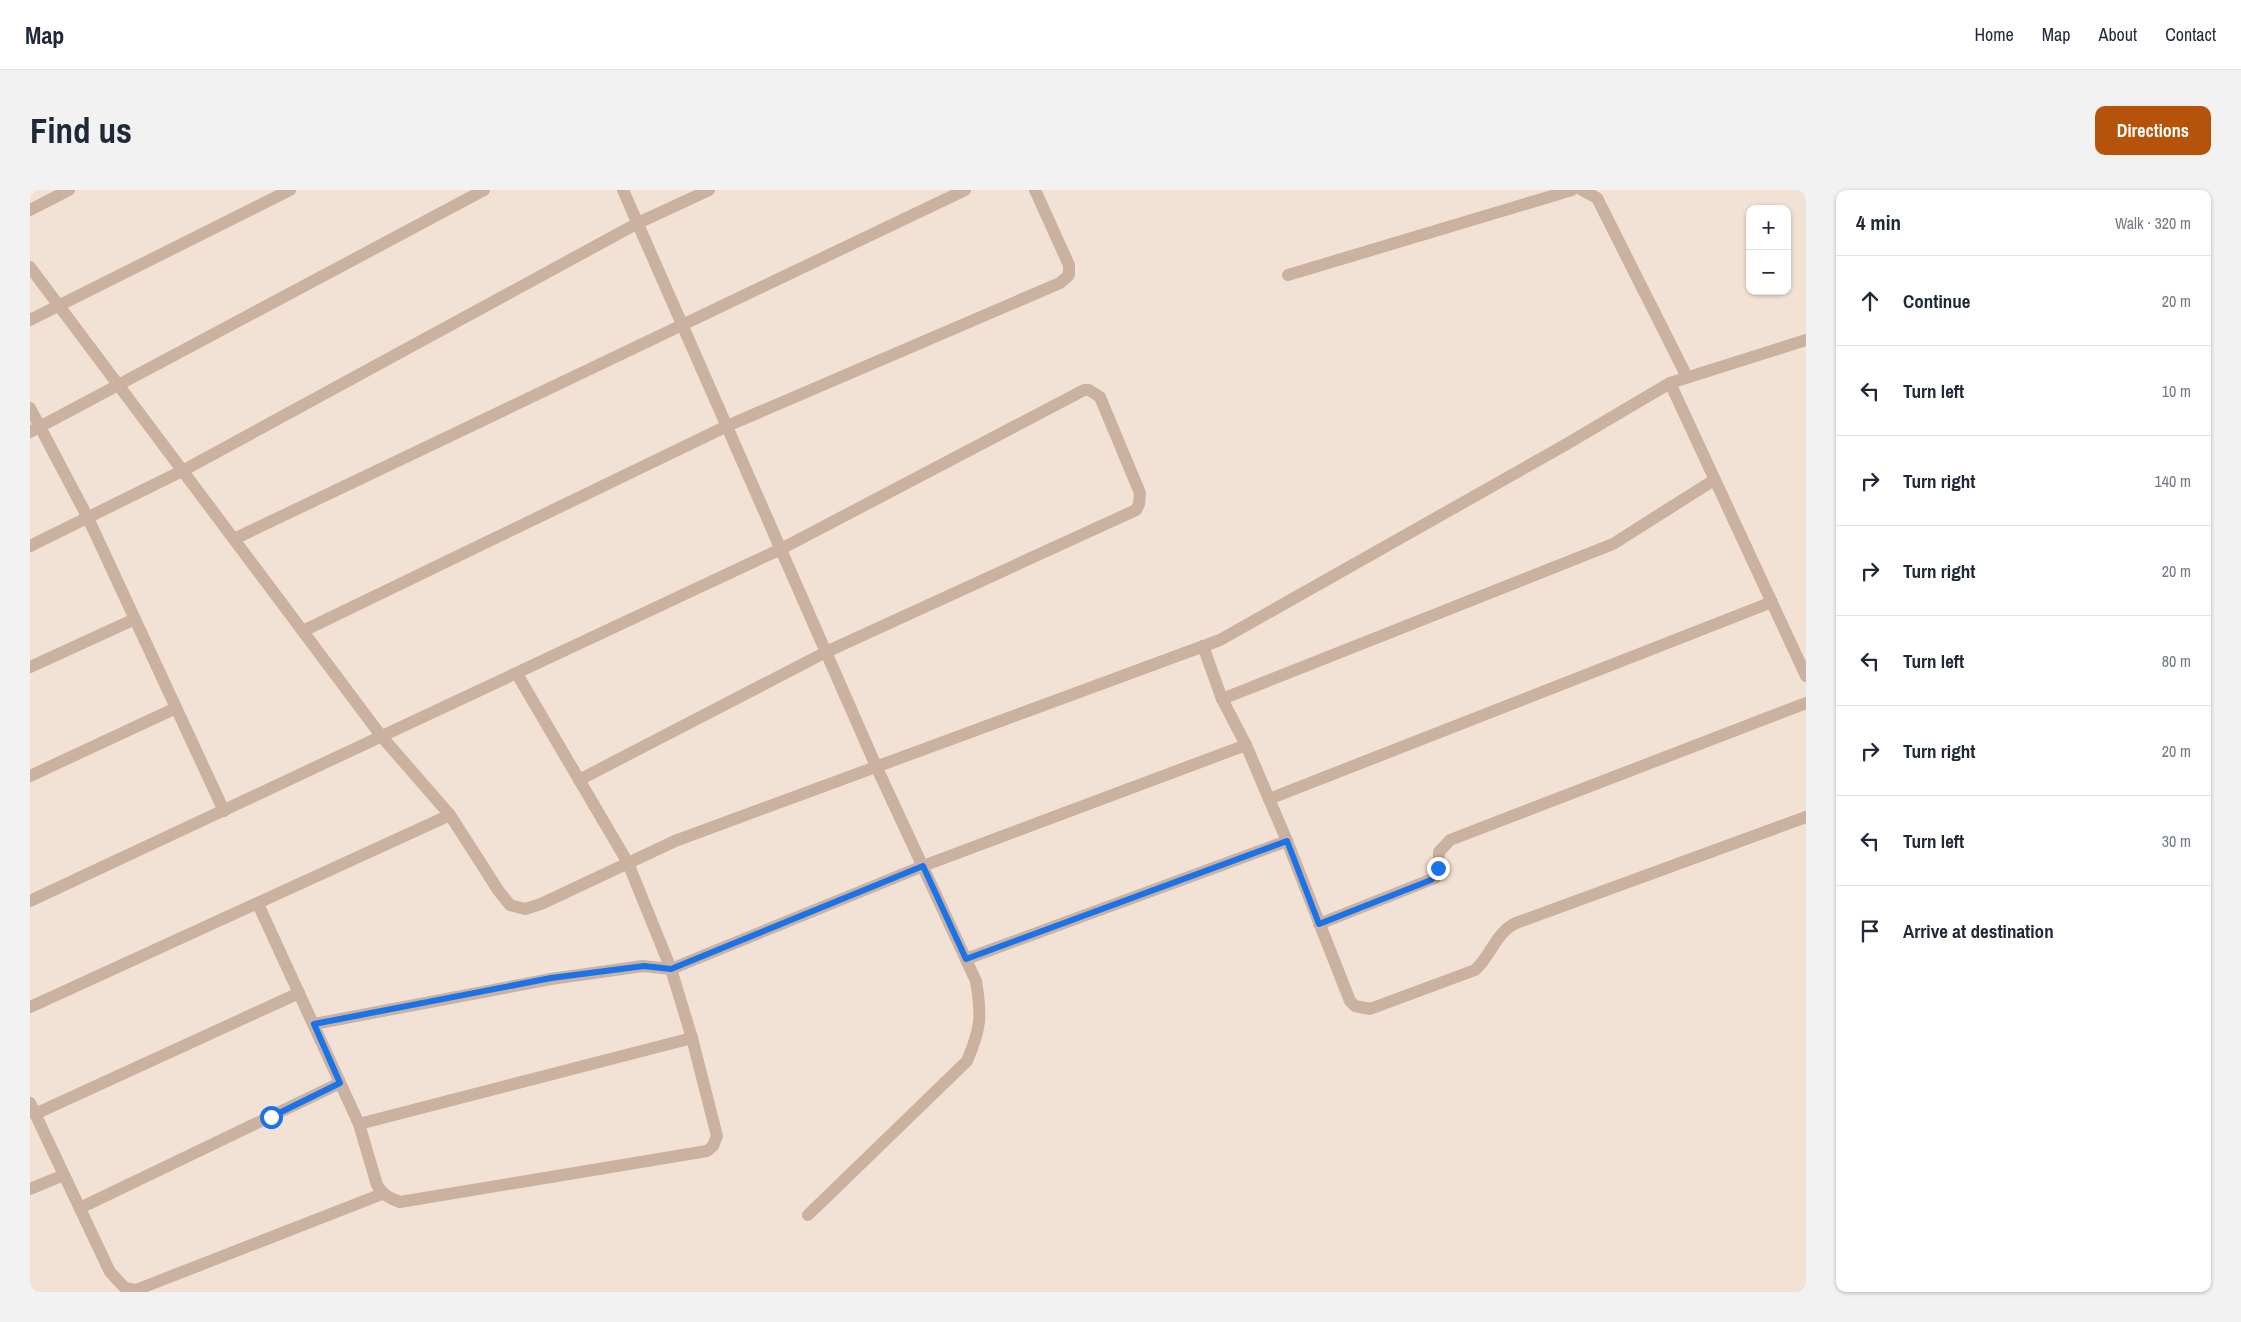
<!DOCTYPE html>
<meta charset="utf-8">
<style>
:root{--surface:#fff;--page:#f2f2f3;--text:#1f2937;--muted:#747a83;--line:#e0e1e3;--accent:#b45309}
body{margin:0;font-family:"Archivo Narrow",sans-serif;background:var(--page);color:var(--text)}
.controls{position:absolute;right:15px;top:15px;display:grid;overflow:hidden;border-radius:10px;box-shadow:0 1px 4px #0004}
.controls button{width:45px;height:45px;display:grid;place-items:center;padding:0;border:0;border-bottom:1px solid var(--line);background:var(--surface);color:var(--text);font:25px sans-serif}
.stop{position:absolute;width:15px;height:15px;margin:-11px;border:4px solid #1a73e8;border-radius:50%;background:#fff}
.stop.end{background:#1a73e8;border-color:#fff;box-shadow:0 1px 5px #0008}
.list{margin:0;padding:0;list-style:none}
h2{display:flex;justify-content:space-between;align-items:center;height:65px;margin:0;padding:0 20px;font-size:21px}
h2 small{font-size:16px;font-weight:400;color:var(--muted)}
.list li{display:grid;grid-template-columns:32px 1fr auto;gap:15px;align-items:center;box-sizing:border-box;height:90px;padding:0 20px;border-top:1px solid var(--line)}
.list b{display:block;font-size:19px;white-space:nowrap}
.list em{font-size:16px;font-style:normal;color:var(--muted)}
.icon{flex:none;width:28px;height:28px;fill:none;stroke:currentColor;stroke-width:2;stroke-linecap:round;stroke-linejoin:round}
.map{position:relative;flex:none;width:1776px;height:1102px;overflow:hidden;border-radius:10px}
header{display:flex;align-items:center;gap:30px;box-sizing:border-box;height:70px;padding:0 25px;background:var(--surface);border-bottom:1px solid var(--line)}
header strong{font-size:24px}
nav{display:flex;gap:28px;margin-inline-start:auto;font-size:18px}
.intro{display:flex;align-items:center;justify-content:space-between;box-sizing:border-box;height:120px;padding:0 30px}
h1{margin:0;font-size:35px}
.button{padding:12px 22px;border-radius:10px;background:var(--accent);color:#fff;font-size:18px;font-weight:700}
main{display:flex;gap:30px;padding:0 30px}
aside{flex:1;background:var(--surface);border-radius:10px;box-shadow:0 1px 4px #0004}
.map>svg:first-child{display:block}
</style>
<header>
<strong>Map</strong>
<nav><a>Home</a><a>Map</a><a>About</a><a>Contact</a></nav>
</header>
<div class="intro"><h1>Find us</h1><a class="button">Directions</a></div>
<main>
<div class="map">
<svg width="1776" height="1102" viewBox="0 0 1776 1102">
<rect width="100%" height="100%" fill="#f2e2d5"/>
<g fill="none" stroke-linecap="round" stroke-linejoin="round">
<g stroke="#cbb1a0" stroke-width="12">
<path d="M593,0L846,576L946,791C952,827 951,838 937,871L778,1025"/>
<polyline points="1552,0 1567,8 1657,187"/>
<polyline points="0,20 39,0"/>
<polyline points="0,77 352,547 420,625 468,700 480,715 495,719 511,714 645,651 1190,450 1535,255 1640,193 1776,150"/>
<polyline points="1258,85 1542,0"/>
<polyline points="0,130 260,0"/>
<polyline points="1640,193 1776,486"/>
<polyline points="0,218 58,328 194,621"/>
<polyline points="0,242 454,0"/>
<polyline points="204,349 935,0"/>
<polyline points="0,356 154,280 608,33 679,0"/>
<polyline points="273,441 697,236 1030,93 1039,85 1039,75 1005,0"/>
<path d="M1173,456L1192,509L1216,555L1257,651L1320,811L1325,816L1340,819L1445,780C1461,766 1466,742 1486,733L1776,627"/>
<polyline points="0,477 105,429"/>
<polyline points="1192,509 1583,354 1684,290"/>
<polyline points="0,586 146,518"/>
<polyline points="1239,609 1742,412"/>
<polyline points="0,711 751,359 1054,200 1059,200 1070,207 1110,303 1109,314 1106,320 796,462 549,590"/>
<path d="M228,714L329,934L347,995C353,1005 359,1008 370,1012L677,961L683,956L687,946L662,848L641,779L598,673L487,484"/>
<polyline points="1289,734 1405,688 1408,684 1409,662 1420,650 1776,513"/>
<polyline points="936,769 1257,651"/>
<polyline points="0,817 420,625"/>
<polyline points="284,834 521,789 613,776 641,779 893,676 1216,555"/>
<polyline points="0,913 80,1082 95,1098 106,1100 352,1004"/>
<polyline points="5,924 269,803"/>
<polyline points="329,934 662,848"/>
<polyline points="0,999 34,985"/>
<polyline points="50,1018 310,893"/>
</g>
</g>
<g fill="none" stroke-linecap="round" stroke-linejoin="round">
<polyline stroke="#1a73e8" stroke-width="6" points="241,927 310,893 284,834 521,788 614,776 641,779 893,676 936,769 1257,651 1289,734 1401,690 1408,684 1408,678"/>
</g>
</svg>
<div class="controls">
<button>+</button>
<button>−</button>
</div>
<div class="stop" style="left:241px;top:927px"></div>
<div class="stop end" style="left:1408px;top:678px"></div>
</div>
<aside>
<h2>4 min<small>Walk · 320 m</small></h2>
<ul class="list">
<li><svg class="icon" aria-label="ahead" viewBox="0 0 24 24"><path d="M12 20V5M6 11l6-6 6 6"/></svg><div><b>Continue</b></div><em>20 m</em></li>
<li><svg class="icon" aria-label="left" viewBox="0 0 24 24"><path d="M17 20v-9H6M10 6l-5 5 5 5"/></svg><div><b>Turn left</b></div><em>10 m</em></li>
<li><svg class="icon" aria-label="right" viewBox="0 0 24 24"><path d="M7 20v-9h11M14 6l5 5-5 5"/></svg><div><b>Turn right</b></div><em>140 m</em></li>
<li><svg class="icon" aria-label="right" viewBox="0 0 24 24"><path d="M7 20v-9h11M14 6l5 5-5 5"/></svg><div><b>Turn right</b></div><em>20 m</em></li>
<li><svg class="icon" aria-label="left" viewBox="0 0 24 24"><path d="M17 20v-9H6M10 6l-5 5 5 5"/></svg><div><b>Turn left</b></div><em>80 m</em></li>
<li><svg class="icon" aria-label="right" viewBox="0 0 24 24"><path d="M7 20v-9h11M14 6l5 5-5 5"/></svg><div><b>Turn right</b></div><em>20 m</em></li>
<li><svg class="icon" aria-label="left" viewBox="0 0 24 24"><path d="M17 20v-9H6M10 6l-5 5 5 5"/></svg><div><b>Turn left</b></div><em>30 m</em></li>
<li><svg class="icon" aria-label="arrive" viewBox="0 0 24 24"><path d="M6 21V4h12l-3 4 3 4H6"/></svg><div><b>Arrive at destination</b></div></li>
</ul>
</aside>
</main>
